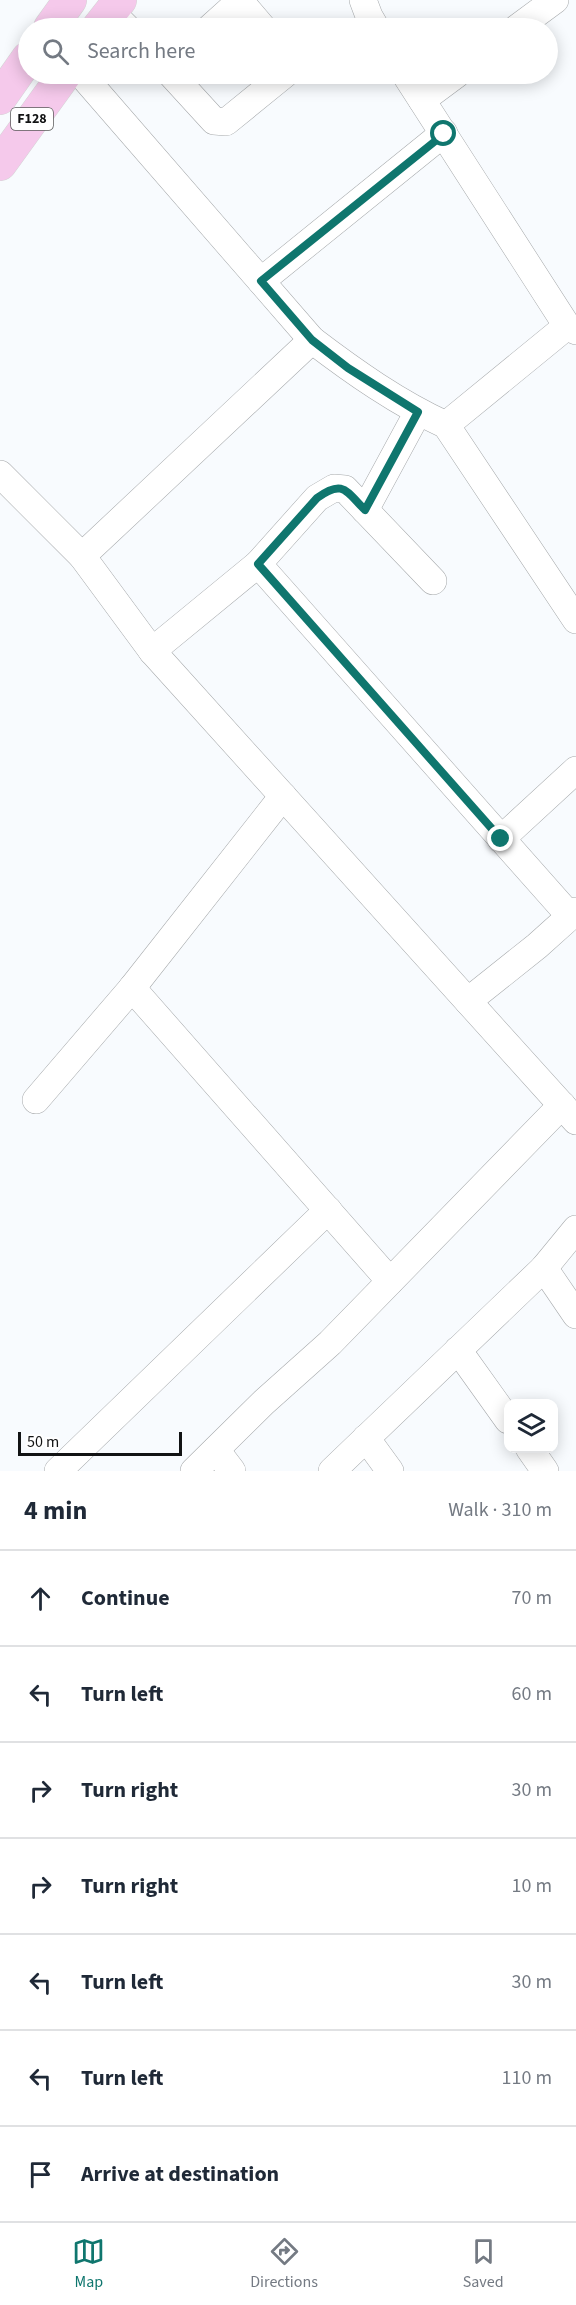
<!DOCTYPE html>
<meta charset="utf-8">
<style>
:root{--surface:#fff;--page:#f6f6f7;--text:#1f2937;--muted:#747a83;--line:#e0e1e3;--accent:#0f766e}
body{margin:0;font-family:"Source Sans 3",sans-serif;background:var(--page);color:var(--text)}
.controls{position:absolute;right:18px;bottom:18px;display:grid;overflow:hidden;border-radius:12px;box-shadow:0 3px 15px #0003}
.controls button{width:54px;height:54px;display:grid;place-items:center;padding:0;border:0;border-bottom:2px solid var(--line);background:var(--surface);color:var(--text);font:30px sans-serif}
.scale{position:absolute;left:18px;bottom:15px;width:164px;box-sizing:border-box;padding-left:6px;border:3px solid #121314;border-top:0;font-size:16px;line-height:21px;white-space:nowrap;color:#121314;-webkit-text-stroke:4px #fff;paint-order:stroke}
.stop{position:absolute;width:18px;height:18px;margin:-14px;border:4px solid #0f766e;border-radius:50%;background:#fff}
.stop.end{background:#0f766e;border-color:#fff;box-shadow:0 2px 6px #0008}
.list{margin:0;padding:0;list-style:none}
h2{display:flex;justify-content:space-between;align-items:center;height:78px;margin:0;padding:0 24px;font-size:26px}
h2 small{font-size:20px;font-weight:400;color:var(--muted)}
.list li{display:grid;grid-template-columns:39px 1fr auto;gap:18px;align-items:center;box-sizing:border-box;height:96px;padding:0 24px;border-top:2px solid var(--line)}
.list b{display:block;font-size:22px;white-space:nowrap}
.list em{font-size:20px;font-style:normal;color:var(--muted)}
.icon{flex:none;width:33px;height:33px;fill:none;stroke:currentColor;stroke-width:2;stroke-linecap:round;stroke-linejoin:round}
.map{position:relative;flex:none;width:576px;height:1471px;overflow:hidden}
.search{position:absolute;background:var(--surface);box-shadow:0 3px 15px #0003;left:18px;right:18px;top:18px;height:66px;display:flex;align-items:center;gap:15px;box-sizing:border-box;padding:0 21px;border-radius:33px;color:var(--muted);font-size:22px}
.sheet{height:750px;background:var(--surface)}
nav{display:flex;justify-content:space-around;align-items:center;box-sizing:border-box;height:84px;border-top:2px solid var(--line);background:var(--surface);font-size:16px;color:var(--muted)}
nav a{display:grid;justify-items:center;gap:3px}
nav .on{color:var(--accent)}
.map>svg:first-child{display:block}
</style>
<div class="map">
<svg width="576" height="1471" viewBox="0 0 576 1471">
<rect width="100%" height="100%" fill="#f8fbfe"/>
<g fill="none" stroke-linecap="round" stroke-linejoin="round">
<g stroke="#a6a9ab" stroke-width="28">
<g id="minor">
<polyline points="239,0 263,28"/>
<polyline points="363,0 369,16 376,28"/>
<polyline points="111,12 127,28"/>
<polyline points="210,28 240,1"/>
<polyline points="517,28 555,0"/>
<path d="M81,74L312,340C354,372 398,403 446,425L576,620"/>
<polyline points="171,74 214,121 226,122 285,74"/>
<polyline points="405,74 567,326 576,331"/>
<polyline points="422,100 457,74"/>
<polyline points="261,281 444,133"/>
<polyline points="446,425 567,326"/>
<polyline points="0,474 82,556 152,651 576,1121"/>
<polyline points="365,510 418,412"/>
<polyline points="82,556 312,340"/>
<polyline points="258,564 570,916"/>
<polyline points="152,651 258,564 317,498 334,488 345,489 433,581"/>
<polyline points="501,839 576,770"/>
<polyline points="132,988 390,1281"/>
<polyline points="468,1001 537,946 576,911"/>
<polyline points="36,1100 132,988 283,796"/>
<polyline points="544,1268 576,1315"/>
<polyline points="458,1350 508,1420"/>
<polyline points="366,1438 390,1471"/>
<polyline points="529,1448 545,1471"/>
<polyline points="216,1450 232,1471"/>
<polyline points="58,1471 328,1210"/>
<polyline points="194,1471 264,1402 330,1343 562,1105"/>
<polyline points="332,1471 544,1268 576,1229"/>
</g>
</g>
<g stroke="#d4d5d5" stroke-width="34">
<g id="major">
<polyline points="50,28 70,0"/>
<polyline points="98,28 120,0"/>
<polyline points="0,98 28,58"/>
<polyline points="0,164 65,74"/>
</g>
</g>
<use href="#minor" stroke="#fff" stroke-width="27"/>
<use href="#major" stroke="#f5c9eb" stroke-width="33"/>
</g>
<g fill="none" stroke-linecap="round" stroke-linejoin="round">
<path stroke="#0f766e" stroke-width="8" d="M444,134L261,281L312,340L348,368L418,412L365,510C346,491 343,479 317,498L258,564L501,839"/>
</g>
<g text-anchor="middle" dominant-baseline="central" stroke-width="5" stroke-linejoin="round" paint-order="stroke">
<rect fill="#fff" stroke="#595a5a" stroke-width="1.5" x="11" y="108" width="42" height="22" rx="4.5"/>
<g font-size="14" font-weight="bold" fill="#121314">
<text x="32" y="119">F128</text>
</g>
</g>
</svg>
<div class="controls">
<button><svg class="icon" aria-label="layers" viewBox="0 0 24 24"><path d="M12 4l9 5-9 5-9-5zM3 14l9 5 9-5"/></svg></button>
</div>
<div class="scale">50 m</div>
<div class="stop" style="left:444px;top:134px"></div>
<div class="stop end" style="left:501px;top:839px"></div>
<div class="search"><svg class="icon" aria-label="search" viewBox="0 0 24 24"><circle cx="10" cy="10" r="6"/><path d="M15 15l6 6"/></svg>Search here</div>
</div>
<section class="sheet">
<h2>4 min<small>Walk · 310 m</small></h2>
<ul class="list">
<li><svg class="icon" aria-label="ahead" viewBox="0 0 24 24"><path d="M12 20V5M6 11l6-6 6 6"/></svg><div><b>Continue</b></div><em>70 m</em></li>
<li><svg class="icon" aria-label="left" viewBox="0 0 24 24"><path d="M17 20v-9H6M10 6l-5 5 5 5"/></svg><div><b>Turn left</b></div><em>60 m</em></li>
<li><svg class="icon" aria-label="right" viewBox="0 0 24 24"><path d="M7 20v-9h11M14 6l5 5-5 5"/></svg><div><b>Turn right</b></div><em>30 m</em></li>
<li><svg class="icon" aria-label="right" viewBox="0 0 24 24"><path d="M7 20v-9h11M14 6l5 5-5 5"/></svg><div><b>Turn right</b></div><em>10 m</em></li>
<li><svg class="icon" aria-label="left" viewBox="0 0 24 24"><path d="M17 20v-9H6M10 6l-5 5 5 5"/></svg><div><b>Turn left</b></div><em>30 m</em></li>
<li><svg class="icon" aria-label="left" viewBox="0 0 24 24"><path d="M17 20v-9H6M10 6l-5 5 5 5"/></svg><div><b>Turn left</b></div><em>110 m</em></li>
<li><svg class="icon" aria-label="arrive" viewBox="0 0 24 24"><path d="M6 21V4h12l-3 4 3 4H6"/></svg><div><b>Arrive at destination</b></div></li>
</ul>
</section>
<nav>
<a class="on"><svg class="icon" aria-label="map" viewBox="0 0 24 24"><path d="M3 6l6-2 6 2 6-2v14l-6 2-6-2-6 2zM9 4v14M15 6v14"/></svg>Map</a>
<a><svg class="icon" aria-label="directions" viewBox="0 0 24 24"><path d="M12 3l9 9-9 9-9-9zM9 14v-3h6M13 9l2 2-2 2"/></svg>Directions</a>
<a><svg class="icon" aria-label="saved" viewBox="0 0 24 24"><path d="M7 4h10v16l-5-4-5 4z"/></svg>Saved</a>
</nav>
